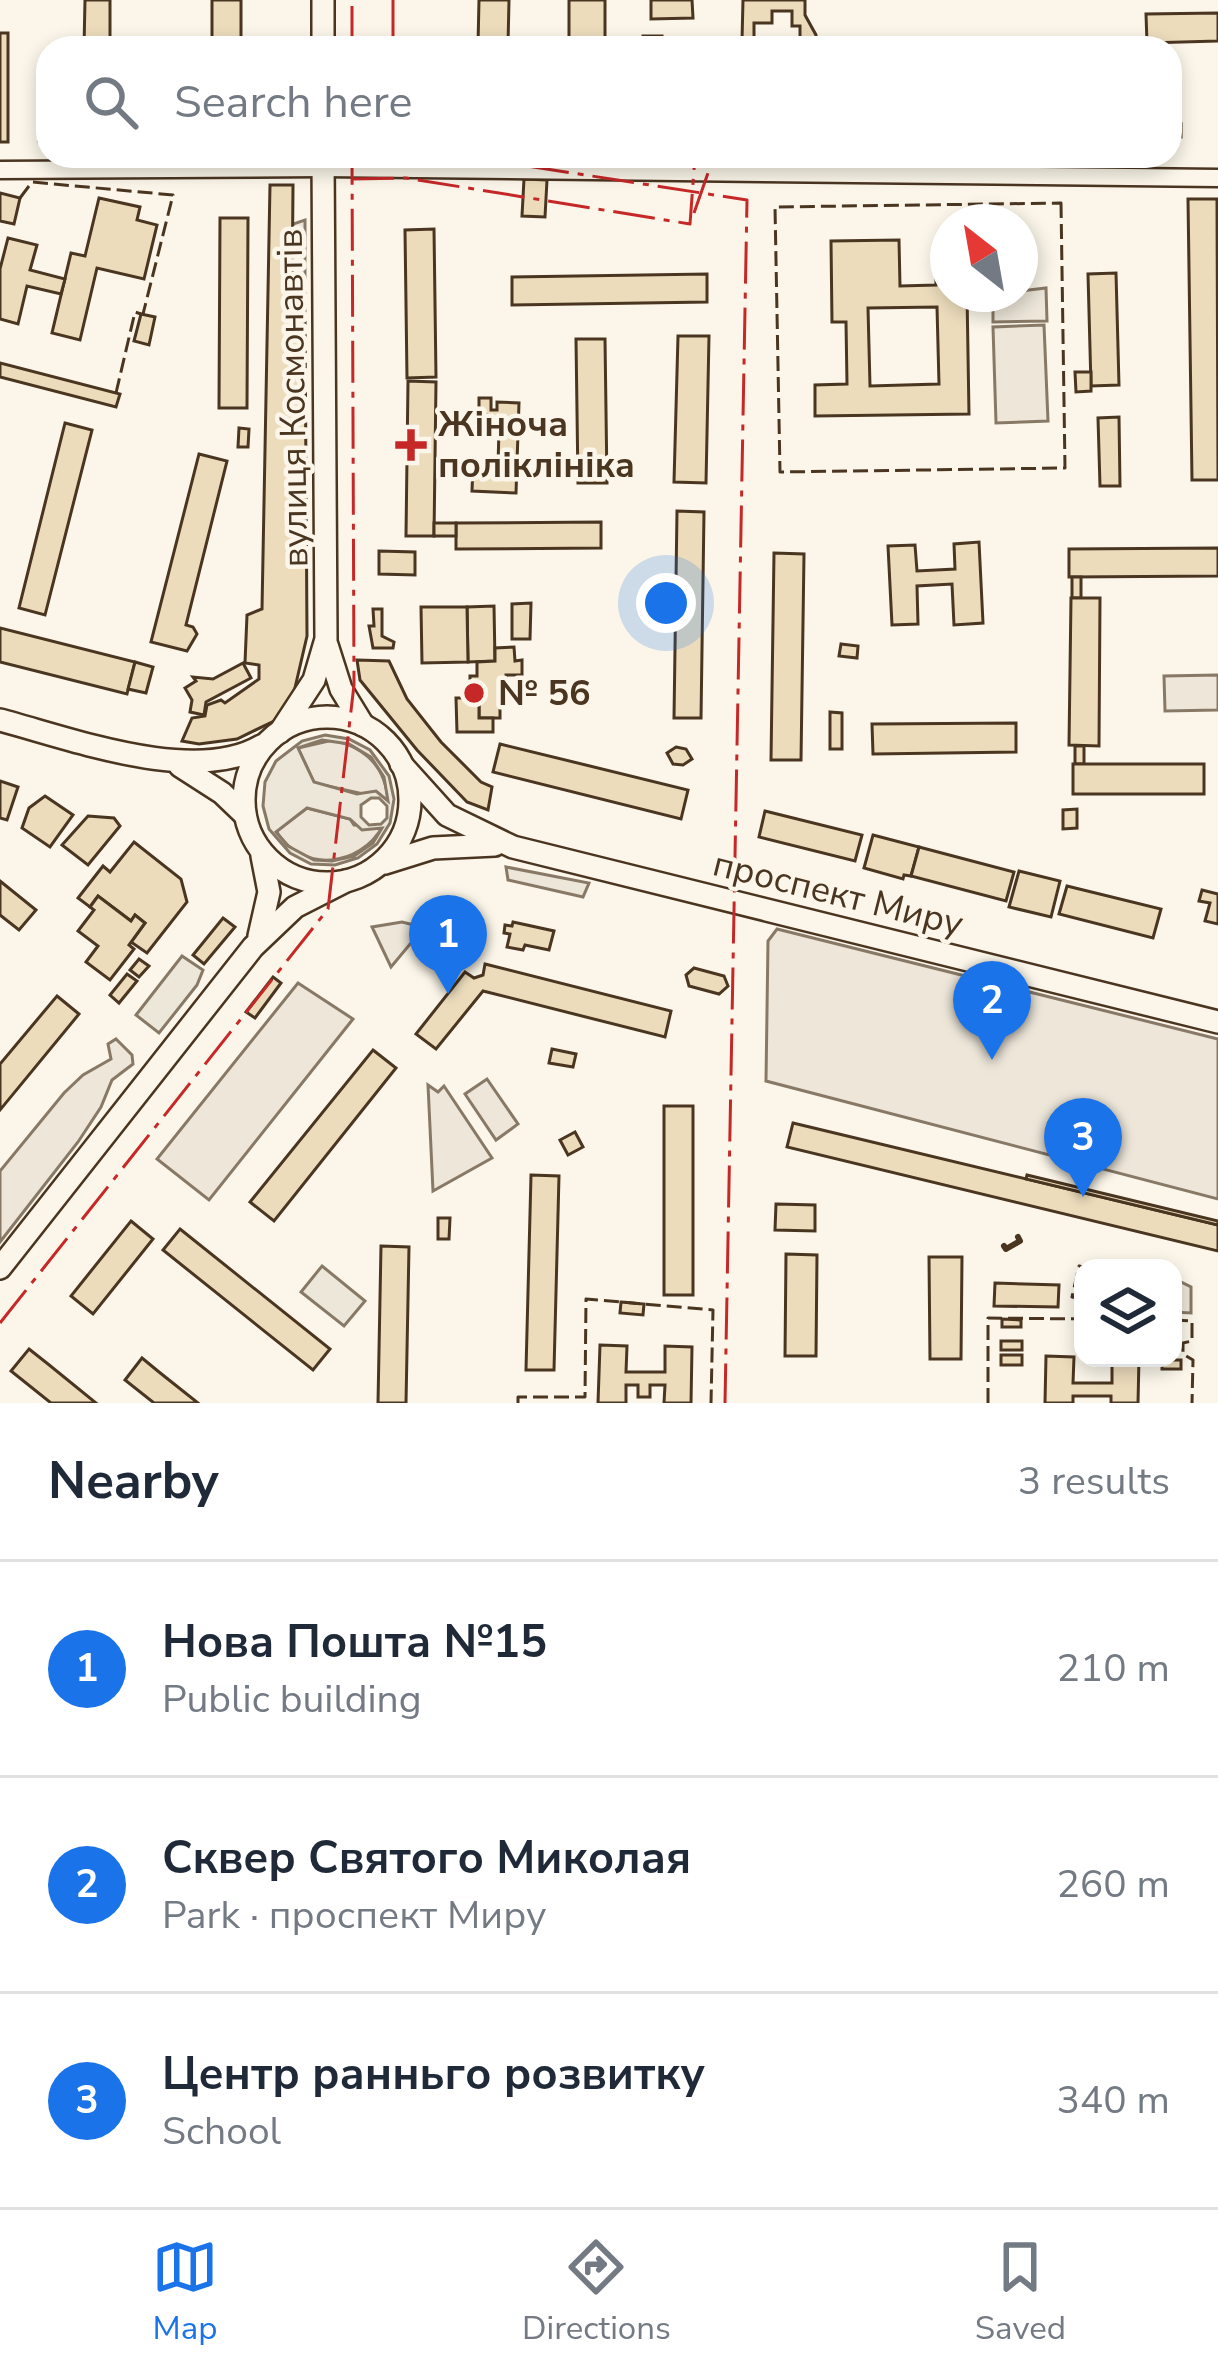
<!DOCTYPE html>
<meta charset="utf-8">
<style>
:root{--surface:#fff;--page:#f6f6f7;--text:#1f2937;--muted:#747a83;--line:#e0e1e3;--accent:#1a73e8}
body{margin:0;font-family:"Nunito Sans",sans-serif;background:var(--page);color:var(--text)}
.controls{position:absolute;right:36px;bottom:36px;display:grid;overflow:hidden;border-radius:24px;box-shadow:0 6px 18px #0003}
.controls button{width:108px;height:108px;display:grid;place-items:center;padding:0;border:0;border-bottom:3px solid var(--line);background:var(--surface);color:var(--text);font:60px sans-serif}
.compass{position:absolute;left:930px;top:204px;width:108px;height:108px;border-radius:50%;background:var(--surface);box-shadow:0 6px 18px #0003;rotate:329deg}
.you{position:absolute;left:666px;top:603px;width:42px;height:42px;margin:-30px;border:9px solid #fff;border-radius:50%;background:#1a73e8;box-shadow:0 0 0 18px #1a73e833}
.badge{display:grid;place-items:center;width:78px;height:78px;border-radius:50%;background:var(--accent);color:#fff;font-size:39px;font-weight:700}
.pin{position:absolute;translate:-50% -99px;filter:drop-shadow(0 3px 6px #0008)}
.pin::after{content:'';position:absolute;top:63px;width:42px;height:36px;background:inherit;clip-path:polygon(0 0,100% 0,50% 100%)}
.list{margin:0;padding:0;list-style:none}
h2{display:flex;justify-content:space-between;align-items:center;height:156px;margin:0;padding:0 48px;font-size:51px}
h2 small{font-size:39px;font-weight:400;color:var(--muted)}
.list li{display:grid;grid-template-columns:78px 1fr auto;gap:36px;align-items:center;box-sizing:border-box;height:216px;padding:0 48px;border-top:3px solid var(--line)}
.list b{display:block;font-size:45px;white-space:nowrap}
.list p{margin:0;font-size:39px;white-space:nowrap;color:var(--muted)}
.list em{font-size:39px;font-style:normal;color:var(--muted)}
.icon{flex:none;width:66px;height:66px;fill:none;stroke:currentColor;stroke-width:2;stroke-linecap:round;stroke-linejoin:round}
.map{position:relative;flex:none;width:1218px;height:1403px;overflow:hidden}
.search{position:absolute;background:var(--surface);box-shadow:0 6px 18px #0003;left:36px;right:36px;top:36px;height:132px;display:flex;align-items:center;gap:30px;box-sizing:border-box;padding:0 42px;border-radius:36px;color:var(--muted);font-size:45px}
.sheet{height:804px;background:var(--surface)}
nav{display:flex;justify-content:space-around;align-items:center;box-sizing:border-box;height:168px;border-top:3px solid var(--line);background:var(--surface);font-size:33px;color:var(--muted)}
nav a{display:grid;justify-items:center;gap:6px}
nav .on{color:var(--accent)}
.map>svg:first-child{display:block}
</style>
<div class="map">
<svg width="1218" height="1403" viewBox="0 0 1218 1403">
<rect width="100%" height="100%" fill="#fbf6e9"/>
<g fill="#ede6d9" stroke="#887966" stroke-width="3">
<polygon points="1046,288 1047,321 993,322 993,294"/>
<polygon points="1044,325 1048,421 996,423 993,327"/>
<polygon points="1218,675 1218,710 1165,711 1164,676"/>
<path d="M333,740C367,748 387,768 388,804L386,799L314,783L298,748Z"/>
<path d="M307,808L350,819L354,825L383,826C360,867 303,874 276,831Z"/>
<polygon points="419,919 426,925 391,967 372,927 402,922 414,925"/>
<polygon points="777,929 1218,1039 1218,1199 766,1081 768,941"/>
<polygon points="298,983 353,1019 209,1200 157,1159"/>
<polygon points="116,1039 132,1055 133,1064 112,1080 101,1107 78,1142 0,1242 0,1171 64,1093 83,1075 111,1059 108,1044"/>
<polygon points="487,1079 518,1124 496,1140 465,1094"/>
<polygon points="428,1085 438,1092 444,1086 492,1158 433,1191"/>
<polygon points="1173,1278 1191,1287 1191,1313 1173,1312"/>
</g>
<g fill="#ede7d9" stroke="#887966" stroke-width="3" fill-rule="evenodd">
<polygon points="305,220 305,317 292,307 293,224"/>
<path d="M325,735L349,739L370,750L389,776L394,799L390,823L377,844L358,858L335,865L311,864L290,853L269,829L263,806L265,782L276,761L302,741ZM322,740L349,744L371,757L384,777L388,801L376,791L357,794L314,782L298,748ZM379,798L387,806V818L381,824L369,825L361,817V805L371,798ZM307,808L350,819L362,830L382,828L373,843L354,856L332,861L314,860L288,846L276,832Z"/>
<polygon points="506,867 589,883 583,897 508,880"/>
<polygon points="182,956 203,970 197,985 159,1033 136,1015"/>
<polygon points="322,1266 365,1301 344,1326 301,1292"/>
</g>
<g fill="#ecdcbc" stroke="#4a3520" stroke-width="3" fill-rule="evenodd">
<polygon points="85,0 110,0 110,48 84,48"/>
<rect x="212" y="0" width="29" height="48"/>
<polygon points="479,0 509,0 508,45 478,45"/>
<rect x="569" y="0" width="36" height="48"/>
<polygon points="651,0 692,0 693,18 651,19"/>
<polygon points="743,0 805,0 805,15 816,35 816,48 800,48 800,26 792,26 792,11 772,11 772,23 754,23 754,38 767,38 767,48 753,48 753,41 742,41"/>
<polygon points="1218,13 1218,41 1147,43 1146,14"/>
<rect x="0" y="33" width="8" height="109"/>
<rect x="643" y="36" width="19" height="12"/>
<rect x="662" y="41" width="40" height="7"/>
<rect x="39" y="116" width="9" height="25"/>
<polygon points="1181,124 1181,137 1170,137 1170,125"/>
<polygon points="524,179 547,180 545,217 522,216"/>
<polygon points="270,185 293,185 292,307 305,317 307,636 294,692 274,721 237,739 199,744 182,741 192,718 205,716 207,705 221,700 225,703 259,679 259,665 245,663 247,615 262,609"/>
<polygon points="0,193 20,198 14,224 0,221"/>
<polygon points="99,198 140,207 137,220 157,225 144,279 97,268 80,340 52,333 71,253 85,256"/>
<polygon points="1188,199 1217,199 1218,480 1192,480"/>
<polygon points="220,218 248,218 247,408 219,408"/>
<polygon points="434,229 436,377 407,378 405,230"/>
<polygon points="8,238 37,245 30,270 65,279 61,294 27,286 18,324 0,319 0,269"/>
<path d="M899,240L900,286L936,285V265H948V294H967L969,414L815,416V385L847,384L846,322H832L831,241ZM937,307L939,384L870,386L868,308Z"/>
<polygon points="1116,273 1119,385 1091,386 1088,274"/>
<polygon points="707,274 707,302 512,305 512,277"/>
<polygon points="141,314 155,317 149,345 134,341"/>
<polygon points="678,336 709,336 706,483 674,482"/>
<polygon points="576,339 605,339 607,483 578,483"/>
<polygon points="0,363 120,394 116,407 0,377"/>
<polygon points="1075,372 1091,372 1091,391 1076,392"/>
<polygon points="408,381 436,382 434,536 406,536"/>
<polygon points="479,398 491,398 491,410 497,410 497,402 519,403 516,493 472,491 473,465 498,466 499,428 486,428 487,415 479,415"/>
<polygon points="1119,417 1120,486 1100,486 1098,418"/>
<polygon points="65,423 92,430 45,615 19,608"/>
<polygon points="239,428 249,429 248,447 238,447"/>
<polygon points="199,454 227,461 186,625 193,627 197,634 187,651 151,642"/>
<polygon points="677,511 704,512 701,718 674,718"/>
<polygon points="601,522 601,548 456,549 456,523"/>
<rect x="434" y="523" width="22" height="13"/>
<polygon points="979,542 983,623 954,625 952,584 917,586 918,624 892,625 888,546 915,545 917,571 955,569 954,544"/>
<polygon points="1218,548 1218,576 1069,577 1069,549"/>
<polygon points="379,551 415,552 415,575 379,574"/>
<polygon points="774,553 804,554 801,760 771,760"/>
<rect x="1072" y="577" width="9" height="21"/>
<polygon points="1071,598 1100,598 1099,746 1069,745"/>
<polygon points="531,603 530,639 512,639 512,604"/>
<polygon points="494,606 495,661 468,662 467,607"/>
<polygon points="421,607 467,607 468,662 422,663"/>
<polygon points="373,609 382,609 382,636 394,642 393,648 373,648 369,626 374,626"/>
<polygon points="0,628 135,662 127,694 0,662"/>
<polygon points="841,644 858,646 857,658 839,656"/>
<polygon points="514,647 515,661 522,660 522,675 506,675 506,705 500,705 500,718 479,718 479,704 470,704 470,676 477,676 477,662 495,661 495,648"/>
<polygon points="357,660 389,661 407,699 441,742 481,782 492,787 488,810 467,802 417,750 360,680"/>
<polygon points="135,662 153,667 146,693 128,689"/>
<polygon points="243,663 251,678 206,702 204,715 190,712 192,700 185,688 196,681 193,677 213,679"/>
<polygon points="456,698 470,698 470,704 479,704 479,718 493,718 493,732 457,732"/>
<polygon points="830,712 842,713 842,749 830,749"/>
<polygon points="1016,723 1016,752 873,754 872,724"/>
<polygon points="500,744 688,790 681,819 493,772"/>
<rect x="1075" y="746" width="9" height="18"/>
<polygon points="676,747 686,749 692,759 683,765 673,764 667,753"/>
<rect x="1073" y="764" width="131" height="30"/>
<polygon points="0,781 18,787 7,820 0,818"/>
<polygon points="45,796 73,815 50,847 22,828 29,808"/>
<polygon points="1077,809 1077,828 1063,829 1063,810"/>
<polygon points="765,811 862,835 855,861 759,837"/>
<polygon points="88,816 114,818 120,826 88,865 62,845"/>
<polygon points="873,835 919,847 911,876 904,875 903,879 864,868"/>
<polygon points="134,842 181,879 187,902 147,953 131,942 145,923 135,915 131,921 98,896 90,907 78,898 103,866 110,872"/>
<polygon points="919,847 1014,872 1006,901 911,876"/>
<polygon points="1019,871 1060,881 1051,917 1009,907"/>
<polygon points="0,881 36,910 19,930 0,915"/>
<polygon points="1067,886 1161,909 1153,938 1059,914"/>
<polygon points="1202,890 1218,894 1218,924 1205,921 1210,903 1199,901"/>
<polygon points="98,896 131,921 135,915 145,923 129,945 134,949 110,980 86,962 98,946 78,931 94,910 90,907"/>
<polygon points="223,918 235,927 204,964 193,955"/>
<polygon points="513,922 554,931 549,950 525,945 523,950 507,947 510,934 504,933 505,925 512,926"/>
<polygon points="139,959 149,966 139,977 130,970"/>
<polygon points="485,964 671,1011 665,1037 483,991 436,1049 416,1034 465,972 474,978 483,975"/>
<polygon points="694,968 724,976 728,986 719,994 689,986 686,975"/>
<polygon points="127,974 137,981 119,1003 110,995"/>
<polygon points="273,977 281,983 255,1018 246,1012"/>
<polygon points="57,996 79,1014 0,1110 0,1064"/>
<polygon points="552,1049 576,1054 573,1067 549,1063"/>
<polygon points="373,1050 396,1068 274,1221 250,1202"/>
<rect x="664" y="1106" width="29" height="189"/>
<polygon points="793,1123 1218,1225 1218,1251 787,1147"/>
<polygon points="575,1132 583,1147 568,1155 560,1140"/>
<polygon points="531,1175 559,1176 554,1370 526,1370"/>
<polygon points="1027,1175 1218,1221 1218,1225 1026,1179"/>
<polygon points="776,1204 815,1205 815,1231 775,1230"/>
<polygon points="438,1218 450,1218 449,1239 438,1239"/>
<polygon points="131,1221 153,1239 93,1314 71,1296"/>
<polygon points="180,1229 330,1349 313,1370 163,1250"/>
<polygon points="381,1246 409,1247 406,1403 378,1403"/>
<polygon points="786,1254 817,1255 816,1356 785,1356"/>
<polygon points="929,1257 962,1257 961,1359 930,1359"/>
<polygon points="995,1283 1059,1285 1058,1307 994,1306"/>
<polygon points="621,1302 644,1304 643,1315 620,1313"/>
<polygon points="1002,1319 1021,1320 1021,1327 1002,1327"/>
<rect x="1001" y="1341" width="21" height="9"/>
<polygon points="600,1345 627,1346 626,1372 665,1372 665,1346 692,1347 691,1403 664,1403 665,1385 650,1385 650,1397 638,1397 638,1385 626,1385 626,1403 598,1403"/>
<polygon points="29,1349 48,1364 96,1403 51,1403 11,1371"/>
<rect x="1001" y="1355" width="21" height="10"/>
<polygon points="1046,1356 1074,1357 1073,1383 1112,1383 1112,1358 1139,1358 1138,1403 1111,1403 1111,1396 1073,1396 1073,1403 1045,1403"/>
<polygon points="142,1358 159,1372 198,1403 154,1403 125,1380"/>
<rect x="1162" y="1360" width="19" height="9"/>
</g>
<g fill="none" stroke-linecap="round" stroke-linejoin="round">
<g stroke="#4a3520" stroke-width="21">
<polyline id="minor" points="0,170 323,168 1218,178"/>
</g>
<g stroke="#4a3520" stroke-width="26">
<g id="major">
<polyline points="323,0 323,48"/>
<polyline points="327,645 341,689 363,725"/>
<circle cx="327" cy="800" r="83"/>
<path d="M0,720C72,739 194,785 261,746"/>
<polyline points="280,732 314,680 326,639 323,156"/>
<polyline points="401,764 447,815 513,847 1218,1022"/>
<polyline points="180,766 222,793 245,815"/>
<polyline points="385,863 433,848 495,845"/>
<polyline points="259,936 269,892 262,856"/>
<polyline points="0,1268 253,947 295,907 346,881"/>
</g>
</g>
<use href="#minor" stroke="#fbf6e9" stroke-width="16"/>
<use href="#major" stroke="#fbf6e9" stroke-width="21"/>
<g stroke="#4a3520" stroke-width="3" stroke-dasharray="15 6" stroke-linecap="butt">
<polyline points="20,198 32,182 173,195 143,314"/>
<polygon points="1061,203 1065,468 780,472 775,207"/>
<polyline points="116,393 135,312 141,314"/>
<polyline points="1083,1299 1072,1297 1079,1266 1088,1268"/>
<polyline points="1173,1320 1192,1321 1192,1341 1183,1343 1183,1354 1193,1360 1192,1403"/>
<polyline points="518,1403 518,1397 585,1397 586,1299 713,1310 711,1403"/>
<polyline points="988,1403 988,1318 1083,1319"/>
</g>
<g stroke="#4a3520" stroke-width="6">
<polyline points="693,41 747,41"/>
<polyline points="1004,1246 1006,1249 1020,1241 1018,1237"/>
</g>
<g stroke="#c62828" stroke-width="3" stroke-dasharray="42 9 6 9" stroke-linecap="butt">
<polyline points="393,0 393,48"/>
<polyline points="352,48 352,0"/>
<polyline points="462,156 747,200 725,1403"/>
<polyline points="352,179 406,178 690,224 695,156"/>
<polyline points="694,213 714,156"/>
<polyline points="0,1323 328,909 354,685 352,156"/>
</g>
</g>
<g fill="#c62828" stroke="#fbf6e9" stroke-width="4.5">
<path d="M405 427h12v12h12v12h-12v12h-12v-12h-12v-12h12z"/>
<circle cx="474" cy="693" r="12"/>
</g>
<g text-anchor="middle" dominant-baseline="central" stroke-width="9" stroke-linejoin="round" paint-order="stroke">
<g font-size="36" fill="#4a3520" stroke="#fbf6e9">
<text transform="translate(293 398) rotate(-91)">вулиця Космонавтів</text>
<text transform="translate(838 894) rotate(14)">проспект Миру</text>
</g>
<g font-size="36" font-weight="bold" fill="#4a3520" stroke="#fbf6e9" text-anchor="start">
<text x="438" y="424">Жіноча<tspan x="438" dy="41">поліклініка</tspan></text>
<text x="498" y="693">№ 56</text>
</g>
</g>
</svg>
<div class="controls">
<button><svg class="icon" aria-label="layers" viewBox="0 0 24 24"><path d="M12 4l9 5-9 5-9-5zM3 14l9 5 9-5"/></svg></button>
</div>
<svg class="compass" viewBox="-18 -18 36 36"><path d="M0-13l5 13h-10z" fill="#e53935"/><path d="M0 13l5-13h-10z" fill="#747a83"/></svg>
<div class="you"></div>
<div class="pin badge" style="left:448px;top:994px">1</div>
<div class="pin badge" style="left:992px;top:1060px">2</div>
<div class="pin badge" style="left:1083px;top:1197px">3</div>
<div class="search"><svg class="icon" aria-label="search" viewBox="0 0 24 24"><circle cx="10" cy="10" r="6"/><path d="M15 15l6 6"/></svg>Search here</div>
</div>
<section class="sheet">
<h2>Nearby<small>3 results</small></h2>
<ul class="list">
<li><span class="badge">1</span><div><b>Нова Пошта №15</b><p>Public building</p></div><em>210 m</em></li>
<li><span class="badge">2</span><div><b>Сквер Святого Миколая</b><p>Park · проспект Миру</p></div><em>260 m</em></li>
<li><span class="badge">3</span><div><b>Центр ранньго розвитку</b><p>School</p></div><em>340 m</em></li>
</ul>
</section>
<nav>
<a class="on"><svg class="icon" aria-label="map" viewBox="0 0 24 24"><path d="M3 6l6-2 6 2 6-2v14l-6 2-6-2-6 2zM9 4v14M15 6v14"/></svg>Map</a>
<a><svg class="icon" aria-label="directions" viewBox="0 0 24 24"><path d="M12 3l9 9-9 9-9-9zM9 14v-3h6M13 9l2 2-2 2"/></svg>Directions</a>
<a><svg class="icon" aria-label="saved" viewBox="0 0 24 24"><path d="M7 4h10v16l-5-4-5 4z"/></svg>Saved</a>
</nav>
